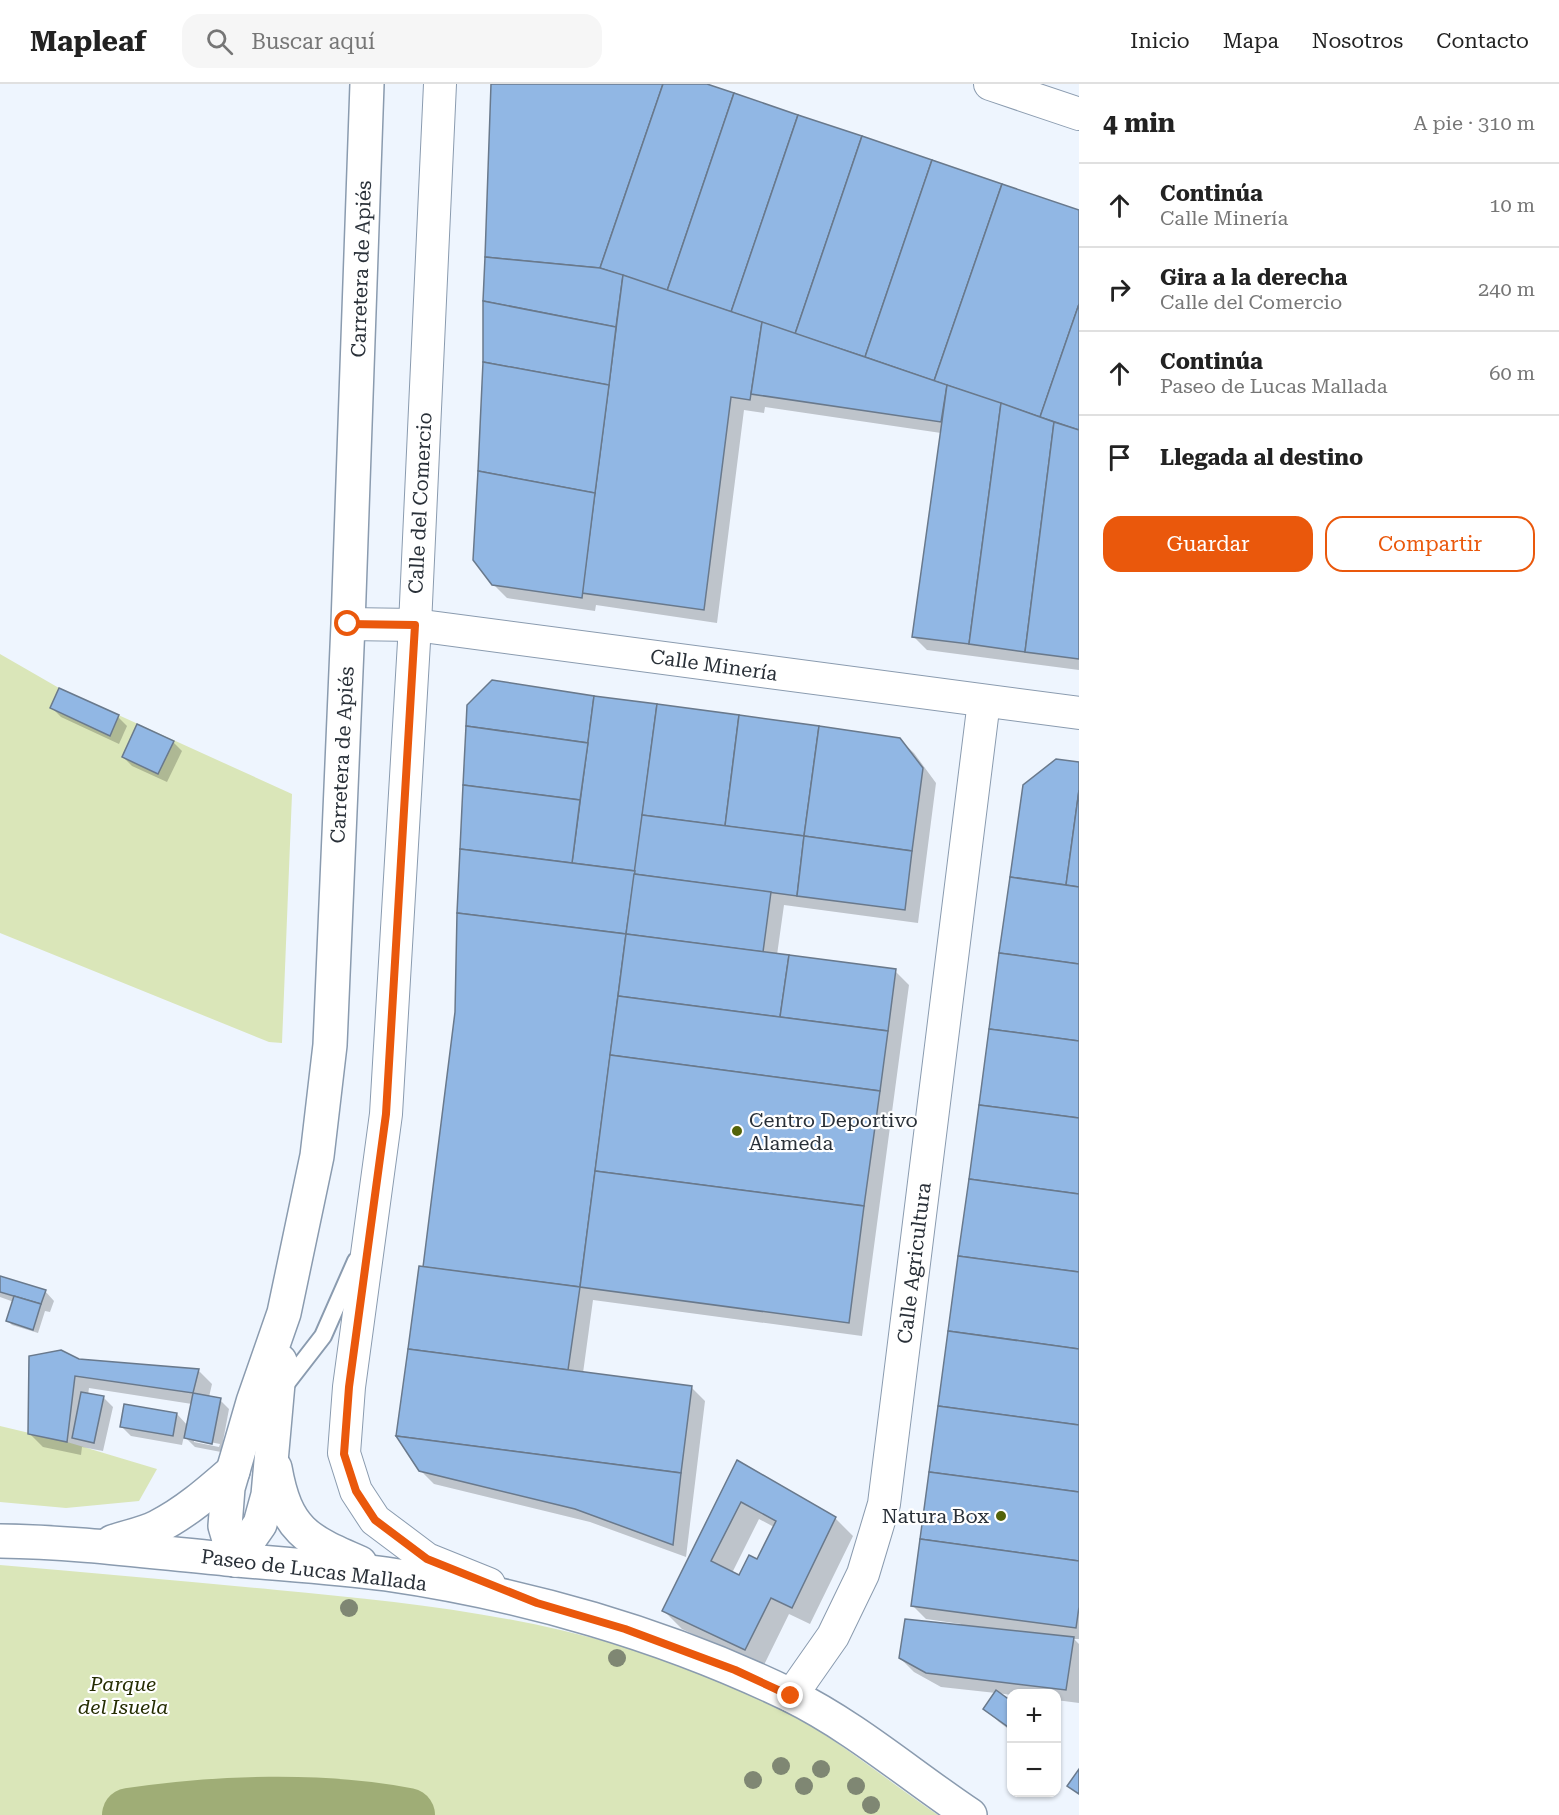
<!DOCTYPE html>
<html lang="es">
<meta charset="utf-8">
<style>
:root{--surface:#fff;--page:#f6f6f6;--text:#222;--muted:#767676;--line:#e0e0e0;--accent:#ea580c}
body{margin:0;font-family:"Roboto Serif",serif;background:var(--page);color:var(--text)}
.controls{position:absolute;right:18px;bottom:18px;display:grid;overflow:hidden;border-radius:12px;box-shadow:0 2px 4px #0004}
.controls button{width:54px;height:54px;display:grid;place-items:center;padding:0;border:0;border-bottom:2px solid var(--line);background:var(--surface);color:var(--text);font:30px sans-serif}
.stop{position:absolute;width:18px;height:18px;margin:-14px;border:4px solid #ea580c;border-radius:50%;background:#fff}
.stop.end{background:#ea580c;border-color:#fff;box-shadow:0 2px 6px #0008}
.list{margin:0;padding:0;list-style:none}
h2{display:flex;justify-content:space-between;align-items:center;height:78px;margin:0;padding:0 24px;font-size:26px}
h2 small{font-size:20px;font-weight:400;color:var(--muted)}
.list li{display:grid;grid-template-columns:39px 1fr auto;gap:18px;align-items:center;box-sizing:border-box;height:84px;padding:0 24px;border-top:2px solid var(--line)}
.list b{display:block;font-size:22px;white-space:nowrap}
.list p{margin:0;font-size:20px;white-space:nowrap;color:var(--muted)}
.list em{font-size:20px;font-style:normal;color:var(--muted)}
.actions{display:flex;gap:12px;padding:18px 24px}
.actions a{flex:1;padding:14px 0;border:2px solid var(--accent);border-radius:18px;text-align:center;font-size:21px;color:var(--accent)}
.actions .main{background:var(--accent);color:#fff}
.icon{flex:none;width:33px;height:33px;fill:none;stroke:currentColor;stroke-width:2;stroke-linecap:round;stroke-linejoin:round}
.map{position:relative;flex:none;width:1079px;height:1731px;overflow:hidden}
header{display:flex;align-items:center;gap:36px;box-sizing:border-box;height:84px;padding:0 30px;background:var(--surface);border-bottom:2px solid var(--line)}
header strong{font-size:28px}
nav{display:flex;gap:33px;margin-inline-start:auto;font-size:21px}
.search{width:420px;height:54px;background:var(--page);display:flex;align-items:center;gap:15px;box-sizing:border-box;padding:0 21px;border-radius:18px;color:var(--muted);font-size:22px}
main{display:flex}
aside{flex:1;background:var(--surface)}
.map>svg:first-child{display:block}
</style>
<header>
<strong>Mapleaf</strong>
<div class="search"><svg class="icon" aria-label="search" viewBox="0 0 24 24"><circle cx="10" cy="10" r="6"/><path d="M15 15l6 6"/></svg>Buscar aquí</div>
<nav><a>Inicio</a><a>Mapa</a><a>Nosotros</a><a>Contacto</a></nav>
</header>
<main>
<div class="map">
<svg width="1079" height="1731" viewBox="0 0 1079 1731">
<rect width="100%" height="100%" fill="#eef5fe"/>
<g fill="#dae6b9">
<polygon points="0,570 59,604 292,710 282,959 269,958 0,849"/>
<polygon points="0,1342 67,1358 157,1385 139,1417 66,1424 0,1418"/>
<path d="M0,1481C92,1489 185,1497 277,1506C427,1520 578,1536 718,1597C751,1611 786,1627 816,1645C858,1672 897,1703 938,1731H0Z"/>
</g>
<g fill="#0003" fill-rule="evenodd">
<polygon points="493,0 703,0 1079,127 1079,586 927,566 913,552 941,349 765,323 764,329 744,326 717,539 596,521 595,527 507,514 493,500 484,278"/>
<polygon points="493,598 899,655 914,669 936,699 918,839 784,821 777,871 895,887 909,901 862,1252 593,1216 583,1289 692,1304 705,1317 686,1473 590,1438 434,1400 420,1386 424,1184 456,928 458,829 469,622"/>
<polygon points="52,624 118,633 127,642 119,660 61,633"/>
<polygon points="173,658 182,667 167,698 132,682 123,673"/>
<polygon points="1079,679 1079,1555 1074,1555 1079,1560 1079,1619 1056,1616 1056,1610 1011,1611 998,1609 1011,1619 1011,1647 999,1638 985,1625 996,1609 941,1603 914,1588 900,1574 960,1542 961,1540 926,1535 912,1521 1024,702"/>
<polygon points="0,1194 45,1207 54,1217 50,1228 45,1227 38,1249 12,1241 8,1237 14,1218 0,1213"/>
<path d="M79,1276L198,1286L212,1300L209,1313L220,1316L229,1325L221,1368L195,1363L184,1352L182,1361L131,1352L122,1343L177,1330L188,1342L192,1320L89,1304L88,1311L104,1314L113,1323L103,1367L82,1363L81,1371L43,1363L29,1349ZM194,1355L220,1360L219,1363L194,1358Z"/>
<path d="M737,1378L835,1434L853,1452L810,1540L789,1530L763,1583L682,1545L664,1527ZM759,1435L774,1443L757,1477L740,1493L732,1489Z"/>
</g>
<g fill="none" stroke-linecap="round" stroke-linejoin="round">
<path stroke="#9fad76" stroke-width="54" d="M129,1731C218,1718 320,1714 408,1731"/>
</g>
<g fill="#91b7e4" stroke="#69798c" stroke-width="1.5" fill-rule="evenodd">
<polygon points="491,0 663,0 600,184 485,173"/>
<polygon points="663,0 707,0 734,9 667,207 600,184"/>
<polygon points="734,9 798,31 731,228 667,207"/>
<polygon points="798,31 862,52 795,250 731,228"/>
<polygon points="862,52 932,76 865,273 795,250"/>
<polygon points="932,76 1002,100 934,297 865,273"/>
<polygon points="1002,100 1079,126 1079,220 1040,333 934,297"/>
<polygon points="485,173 600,184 623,191 616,243 483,217"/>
<polygon points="623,191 762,238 750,316 731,313 704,526 582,509"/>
<polygon points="483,217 616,243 609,301 483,278"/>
<polygon points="1079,220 1079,346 1040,333"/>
<polygon points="762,238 947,301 941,338 751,310"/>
<polygon points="483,278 609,301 595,409 478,387"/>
<polygon points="947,301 1001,319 969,560 912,553"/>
<polygon points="1001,319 1054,338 1025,568 969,560"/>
<polygon points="1054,338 1079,346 1079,575 1025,568"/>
<polygon points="478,387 595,409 582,514 492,501 473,476"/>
<polygon points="492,596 594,612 588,659 466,642 467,621"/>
<polygon points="59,604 119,631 110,652 50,624"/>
<polygon points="594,612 657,620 635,787 572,779"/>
<polygon points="657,620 739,631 725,742 642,731"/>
<polygon points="739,631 819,642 804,752 725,742"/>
<polygon points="137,640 174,657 158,690 122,673"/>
<polygon points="466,642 588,659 580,716 463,701"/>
<polygon points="819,642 900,654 923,684 912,767 804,752"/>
<polygon points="1056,675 1079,678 1079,706 1066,801 1010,793 1023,701"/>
<polygon points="463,701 580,716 572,779 460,765"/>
<polygon points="1079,706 1079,803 1066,801"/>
<polygon points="642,731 804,752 797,812 634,790"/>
<polygon points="804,752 912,767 905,826 797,812"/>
<polygon points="460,765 635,787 626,850 457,829"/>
<polygon points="634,790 771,808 763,868 626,850"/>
<polygon points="1010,793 1079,803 1079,880 999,869"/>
<polygon points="457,829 626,850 580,1203 423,1183 455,928"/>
<polygon points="626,850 789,871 780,933 618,912"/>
<polygon points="999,869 1079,880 1079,957 989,945"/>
<polygon points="789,871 896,885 888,947 780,933"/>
<polygon points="618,912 888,947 880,1007 610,971"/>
<polygon points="989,945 1079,957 1079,1034 979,1021"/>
<polygon points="610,971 880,1007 864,1122 595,1087"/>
<polygon points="979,1021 1079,1034 1079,1110 969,1095"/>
<polygon points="595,1087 864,1122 849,1239 580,1203"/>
<polygon points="969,1095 1079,1110 1079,1188 958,1172"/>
<polygon points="958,1172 1079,1188 1079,1265 948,1247"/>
<polygon points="419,1182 580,1203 568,1286 408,1265"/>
<polygon points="0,1192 46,1206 41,1220 0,1208"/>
<polygon points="14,1212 41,1220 33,1246 6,1237"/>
<polygon points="948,1247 1079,1265 1079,1341 938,1322"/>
<polygon points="408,1265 692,1302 681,1389 396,1352"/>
<polygon points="61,1266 79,1275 199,1285 193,1309 75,1292 67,1358 28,1350 29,1272"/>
<polygon points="81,1308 104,1312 94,1359 72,1354"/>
<polygon points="193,1309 221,1314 212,1360 184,1354"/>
<polygon points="124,1320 177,1329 173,1352 120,1343"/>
<polygon points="938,1322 1079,1341 1079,1408 929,1388"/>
<polygon points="396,1352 681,1389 673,1461 575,1425 419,1387"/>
<path d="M737,1376L836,1433L792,1524L771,1514L745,1566L662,1527ZM741,1418L776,1437L757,1475L749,1471L739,1491L711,1477Z"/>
<polygon points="929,1388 1079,1408 1079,1477 920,1455"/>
<polygon points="920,1455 1079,1477 1079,1523 1076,1544 911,1522"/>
<polygon points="905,1535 1074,1553 1066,1606 926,1589 899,1574"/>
<polygon points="996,1606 1011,1617 1011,1645 983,1625"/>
<polygon points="1079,1685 1079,1710 1067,1702"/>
</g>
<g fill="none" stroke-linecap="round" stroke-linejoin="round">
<g stroke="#8a9baf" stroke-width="20">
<polyline id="lane" points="282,1305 323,1252 356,1177"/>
</g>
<g stroke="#8a9baf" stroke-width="34">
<g id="street">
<polyline points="440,0 415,541 386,1030 349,1303 344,1369 356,1407 375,1436 427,1475 489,1500"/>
<polyline points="990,0 1079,30"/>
<polyline points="348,540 415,541 1079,629"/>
<polyline points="791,1612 833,1552 863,1490 884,1420 984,617"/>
</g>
</g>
<g stroke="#8a9baf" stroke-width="36">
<g id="secondary">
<path d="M275,1384C286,1446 306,1456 360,1479"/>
<path d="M0,1457C76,1458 151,1468 226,1475C279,1480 333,1483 386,1490C524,1510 664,1550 790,1611C855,1643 910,1691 970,1731"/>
<path d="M112,1458C126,1453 143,1450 157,1443C185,1429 209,1408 233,1387"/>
<polyline points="235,1476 225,1442 228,1404 253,1318 284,1229 317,1072 330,961 348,540 367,0"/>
<polyline points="235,1476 260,1440 268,1411 280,1277"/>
</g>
</g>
<use href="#lane" stroke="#fff" stroke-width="16"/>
<use href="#street" stroke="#fff" stroke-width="32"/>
<use href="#secondary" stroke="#fff" stroke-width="33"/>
</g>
<g fill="#7f8773">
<circle cx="349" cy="1524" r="9"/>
<circle cx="617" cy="1574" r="9"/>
<circle cx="781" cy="1682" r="9"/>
<circle cx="821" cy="1685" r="9"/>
<circle cx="753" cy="1696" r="9"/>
<circle cx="804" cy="1702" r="9"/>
<circle cx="856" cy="1702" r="9"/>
<circle cx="871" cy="1721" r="9"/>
</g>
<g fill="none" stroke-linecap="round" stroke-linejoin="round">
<polyline stroke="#ea580c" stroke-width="8" points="348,540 415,541 386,1030 349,1303 344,1370 356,1407 375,1436 427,1475 537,1519 625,1545 735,1586 791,1612"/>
</g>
<g fill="#536308" stroke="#fff" stroke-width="2">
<circle cx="737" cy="1047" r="6"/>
<circle cx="1001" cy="1432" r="6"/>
</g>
<g text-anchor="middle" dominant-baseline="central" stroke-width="4.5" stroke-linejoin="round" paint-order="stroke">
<g font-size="20" fill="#293038" stroke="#fff">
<text transform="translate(361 185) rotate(-88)">Carretera de Apiés</text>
<text transform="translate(420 419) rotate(-87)">Calle del Comercio</text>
<text transform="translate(714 581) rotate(8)">Calle Minería</text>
<text transform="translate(342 671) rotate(-87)">Carretera de Apiés</text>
<text transform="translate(914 1179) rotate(-83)">Calle Agricultura</text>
<text transform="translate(314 1486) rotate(7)">Paseo de Lucas Mallada</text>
</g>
<g font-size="20" fill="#293038" stroke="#fff" text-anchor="start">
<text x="749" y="1036">Centro Deportivo<tspan x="749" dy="23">Alameda</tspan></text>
<text x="989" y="1432" text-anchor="end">Natura Box</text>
</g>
<g font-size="20" font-style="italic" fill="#252d02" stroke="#fff">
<text x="123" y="1600">Parque<tspan x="123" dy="23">del Isuela</tspan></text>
</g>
</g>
</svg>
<div class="controls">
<button>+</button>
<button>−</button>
</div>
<div class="stop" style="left:348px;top:540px"></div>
<div class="stop end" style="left:791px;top:1612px"></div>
</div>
<aside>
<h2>4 min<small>A pie · 310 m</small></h2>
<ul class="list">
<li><svg class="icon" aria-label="ahead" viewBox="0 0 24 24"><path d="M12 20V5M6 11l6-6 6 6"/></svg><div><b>Continúa</b><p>Calle Minería</p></div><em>10 m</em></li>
<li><svg class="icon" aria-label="right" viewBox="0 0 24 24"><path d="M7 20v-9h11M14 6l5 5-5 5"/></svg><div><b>Gira a la derecha</b><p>Calle del Comercio</p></div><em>240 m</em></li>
<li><svg class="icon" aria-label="ahead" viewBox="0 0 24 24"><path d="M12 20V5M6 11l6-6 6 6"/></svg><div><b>Continúa</b><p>Paseo de Lucas Mallada</p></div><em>60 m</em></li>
<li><svg class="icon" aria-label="arrive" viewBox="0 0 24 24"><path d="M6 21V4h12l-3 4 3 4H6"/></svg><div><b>Llegada al destino</b></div></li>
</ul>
<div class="actions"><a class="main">Guardar</a><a>Compartir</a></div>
</aside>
</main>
